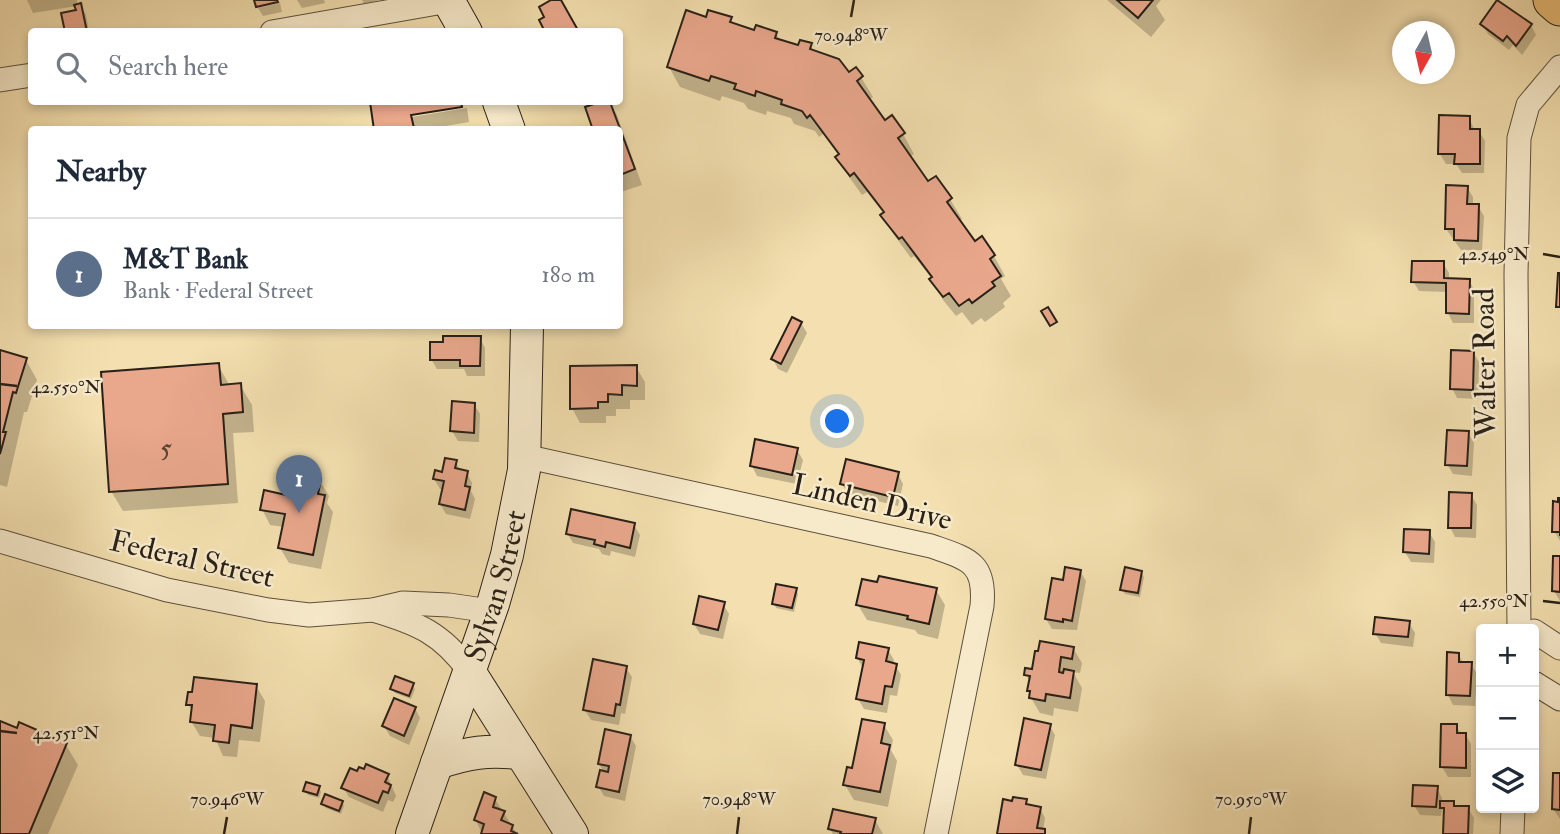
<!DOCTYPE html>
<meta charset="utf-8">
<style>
:root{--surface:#fff;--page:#f6f6f7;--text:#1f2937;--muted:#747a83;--line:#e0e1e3;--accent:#db2777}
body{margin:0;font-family:"IM FELL Double Pica",serif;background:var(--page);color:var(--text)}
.controls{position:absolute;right:21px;bottom:21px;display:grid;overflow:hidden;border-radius:7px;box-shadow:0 4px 10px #0003}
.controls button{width:63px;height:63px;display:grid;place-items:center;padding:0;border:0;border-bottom:2px solid var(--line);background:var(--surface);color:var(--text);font:35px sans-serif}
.compass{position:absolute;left:1392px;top:21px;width:63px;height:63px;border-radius:50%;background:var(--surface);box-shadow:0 4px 10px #0003;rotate:188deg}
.you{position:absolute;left:838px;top:422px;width:24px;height:24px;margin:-18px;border:5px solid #fff;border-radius:50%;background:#1a73e8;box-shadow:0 0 0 10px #1a73e833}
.badge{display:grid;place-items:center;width:46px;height:46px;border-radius:50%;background:var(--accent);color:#fff;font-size:23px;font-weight:700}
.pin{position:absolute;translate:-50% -58px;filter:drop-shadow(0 2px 4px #0008)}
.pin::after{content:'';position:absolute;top:37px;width:24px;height:21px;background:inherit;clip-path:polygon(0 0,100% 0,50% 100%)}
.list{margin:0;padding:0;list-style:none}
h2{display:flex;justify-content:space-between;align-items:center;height:91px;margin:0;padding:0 28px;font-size:30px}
h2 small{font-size:23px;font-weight:400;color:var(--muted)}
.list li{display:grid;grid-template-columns:46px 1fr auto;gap:21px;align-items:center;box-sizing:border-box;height:112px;padding:0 28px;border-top:2px solid var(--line)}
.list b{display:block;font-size:26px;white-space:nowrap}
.list p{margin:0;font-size:23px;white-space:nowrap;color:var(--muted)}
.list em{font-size:23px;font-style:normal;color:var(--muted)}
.icon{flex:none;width:38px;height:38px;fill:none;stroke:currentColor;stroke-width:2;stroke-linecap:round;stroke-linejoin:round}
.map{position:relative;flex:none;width:1560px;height:834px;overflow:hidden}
.search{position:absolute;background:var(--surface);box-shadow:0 4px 10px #0003;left:28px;top:28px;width:595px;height:77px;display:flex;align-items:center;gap:18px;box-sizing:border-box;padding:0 24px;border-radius:7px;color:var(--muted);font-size:26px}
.panel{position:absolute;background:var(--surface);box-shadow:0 4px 10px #0003;left:28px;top:126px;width:595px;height:203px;border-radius:7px}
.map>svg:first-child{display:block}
</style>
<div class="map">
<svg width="1560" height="834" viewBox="0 0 1560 834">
<rect width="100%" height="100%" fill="#f3dfaf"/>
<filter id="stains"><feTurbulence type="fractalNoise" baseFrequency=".00286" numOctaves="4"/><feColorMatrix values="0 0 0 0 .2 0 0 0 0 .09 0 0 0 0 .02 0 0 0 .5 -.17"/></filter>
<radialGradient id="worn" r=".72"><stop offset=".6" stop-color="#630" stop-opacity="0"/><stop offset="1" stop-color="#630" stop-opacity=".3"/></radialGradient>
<g fill="#0003">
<polygon points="27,0 77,0 77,6 80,5 86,15 89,32 67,32 78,11 77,6 33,13"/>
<polygon points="297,0 324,0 325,3 302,8"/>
<polygon points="362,0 379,0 364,4"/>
<polygon points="1107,0 1161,0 1156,6 1165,20 1151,37"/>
<polygon points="280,3 282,12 263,16 258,8"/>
<polygon points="707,19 731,19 735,26 755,32 776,33 780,41 800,47 810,45 815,53 848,75 856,69 873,97 869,100 885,122 903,134 914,154 909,157 928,184 950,199 962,219 958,221 974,243 994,256 1005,276 1001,279 1011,296 1003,303 1005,307 985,322 981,318 972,325 962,312 956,316 943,300 932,279 914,256 911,258 894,235 882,215 884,214 867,192 862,195 849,177 838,157 839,156 823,134 819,137 815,131 794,124 791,118 767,111 766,115 748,109 744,103 722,96 720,101 680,87 669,67"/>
<polygon points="1482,24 1531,25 1536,35 1522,55 1513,45 1509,50 1488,34"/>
<polygon points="372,102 400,102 400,104 407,102 464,102 466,105 412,113 412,117 467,108 469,122 423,130 376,130"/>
<polygon points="605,102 609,102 617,115 642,185 621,192 620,189 620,130 588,108"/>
<polygon points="1469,118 1475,131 1479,131 1485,141 1484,173 1462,173 1456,164 1446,164 1440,154"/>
<polygon points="1467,187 1473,197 1473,206 1478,206 1484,216 1482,250 1461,250 1446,229"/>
<polygon points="1443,263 1449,273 1449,280 1469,280 1474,290 1474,323 1453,323 1448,313 1448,292 1419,291 1413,281"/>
<polygon points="801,323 807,333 787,373 778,369 773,359"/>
<polygon points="480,338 485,348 485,376 467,376 464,369 437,369 431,359"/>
<polygon points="0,352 26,360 37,380 27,412 24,412 7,487 0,485"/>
<polygon points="1473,352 1479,362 1478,399 1457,398 1452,388"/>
<polygon points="218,365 230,386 240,385 252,405 254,432 233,433 238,503 123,511 111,491"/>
<polygon points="636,367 645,382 645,400 630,400 630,409 616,409 616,416 606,416 606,423 580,423 572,408"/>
<polygon points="474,404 480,414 479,442 458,441 452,431"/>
<polygon points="1468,433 1474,443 1472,476 1453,474 1447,464"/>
<polygon points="797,450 803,460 797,484 757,476 752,466"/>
<polygon points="456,462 461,472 467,473 472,483 471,491 475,499 470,519 446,514 440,504 444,489 440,489 434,479"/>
<polygon points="898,474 903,484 898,506 848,494 842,484"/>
<polygon points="320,481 329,496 327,503 333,512 321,569 289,563 280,548 284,527 270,525 262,509"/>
<polygon points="1471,495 1477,505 1476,538 1455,537 1450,527"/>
<polygon points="1560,503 1560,541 1554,531"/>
<polygon points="634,525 640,535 635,557 611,551 610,556 602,554 599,549 573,543 567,533"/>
<polygon points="1429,532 1435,542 1434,563 1411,562 1405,552"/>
<polygon points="1560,558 1560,601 1554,591"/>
<polygon points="1080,571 1086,581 1077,630 1052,629 1046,619 1064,582"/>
<polygon points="1141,572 1144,577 1140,597 1125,594 1122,589"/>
<polygon points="796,590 798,594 794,612 776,608 774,603"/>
<polygon points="936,590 945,605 938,639 918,634 915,630 867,620 858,605"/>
<polygon points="723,604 729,614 723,639 700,634 694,624"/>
<polygon points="1409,623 1415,633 1413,647 1381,643 1375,633"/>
<polygon points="1073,648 1082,663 1080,673 1073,672 1082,688 1078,712 1054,708 1053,716 1040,713 1031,698 1031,683 1026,675"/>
<polygon points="888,650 894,660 893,665 895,665 901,675 897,696 890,695 887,713 864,709 858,699 863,668 857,658"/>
<polygon points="1458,654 1464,664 1471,664 1477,674 1475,706 1453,705 1448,695"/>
<polygon points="626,668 632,677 625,714 621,713 619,725 591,720 585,710"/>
<polygon points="412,684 415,689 411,699 395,693 392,689"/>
<polygon points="256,686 265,701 260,742 239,740 237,757 223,756 215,738 200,736 191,721 193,712 188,704"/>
<polygon points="415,708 420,718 409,745 390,736 384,726"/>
<polygon points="0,723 66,745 78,765 48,834 0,834"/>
<polygon points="884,725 893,740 891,750 897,761 888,807 854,800 845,785"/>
<polygon points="1049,725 1055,735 1046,779 1023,775 1017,765"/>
<polygon points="1456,726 1461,734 1465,734 1471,744 1471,777 1448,777 1442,767"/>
<polygon points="630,736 636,746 625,801 604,796 598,786 605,774 599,764"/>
<polygon points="358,773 387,775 396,796 393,802 388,800 383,812 349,797 343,787"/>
<polygon points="1560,775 1560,819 1553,809"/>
<polygon points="319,787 321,792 319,798 308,795 305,791"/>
<polygon points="1437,788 1442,798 1442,802 1453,803 1456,808 1468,808 1474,818 1473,834 1445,834 1446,815 1442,808 1441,816 1420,815 1414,805"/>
<polygon points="495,799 517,834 482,834 476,820"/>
<polygon points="1026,801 1030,807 1040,808 1045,818 1043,830 1046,834 998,834"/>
<polygon points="342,802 344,806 341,814 326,808 323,804"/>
<polygon points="875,820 883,834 833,834 830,829"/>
</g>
<g fill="#e9a78c" stroke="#292118" stroke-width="2">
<polygon points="254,0 277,0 278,2 256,7"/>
<polygon points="551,0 561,0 579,32 545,32 539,20 544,17 539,7"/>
<polygon points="1117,0 1153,0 1138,18"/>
<polygon points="1497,0 1532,24 1516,46 1507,36 1503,41 1480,24"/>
<polygon points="81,3 87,32 65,32 61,13 76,10 74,5"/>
<polygon points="686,10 706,17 708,10 732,17 730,22 754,30 756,25 777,32 775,38 798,45 800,40 812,43 810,49 839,59 849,72 856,67 863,76 857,81 885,120 892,115 905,133 898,138 928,181 936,176 952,198 947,202 975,241 982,236 995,255 990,259 1001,276 992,282 995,286 972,303 969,299 959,306 949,293 943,297 929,279 932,277 902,237 899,239 880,215 884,212 854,173 850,176 835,157 839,154 810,115 807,118 802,111 781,104 782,100 756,91 755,96 734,89 736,84 711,76 709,81 667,67"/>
<polygon points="370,102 394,102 395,103 461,102 462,107 411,115 414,128 374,130"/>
<polygon points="600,102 610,102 635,169 620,175 620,130 593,130 585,107"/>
<polygon points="1439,115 1470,116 1470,129 1480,129 1480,164 1454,164 1455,154 1438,154"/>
<polygon points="1446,185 1468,186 1467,204 1479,204 1478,241 1454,240 1454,229 1445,229"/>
<polygon points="1412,261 1444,261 1444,278 1470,279 1469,314 1446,313 1446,283 1411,282"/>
<polygon points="1558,273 1560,273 1560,307 1556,307"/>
<polygon points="1048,307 1057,322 1050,326 1041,311"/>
<polygon points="792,317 802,322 781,364 771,359"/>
<polygon points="443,336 481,336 480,366 460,366 460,360 430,360 430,342 443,342"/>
<polygon points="0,350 27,358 16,393 13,392 3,432 6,432 0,454"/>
<polygon points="1451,350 1474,351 1473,390 1450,389"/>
<polygon points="219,363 221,385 241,383 243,412 223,414 228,484 109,492 101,372"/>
<polygon points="637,365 637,386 622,385 622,395 608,394 608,402 598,402 598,408 570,409 570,366"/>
<polygon points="452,401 475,403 474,433 450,431"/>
<polygon points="1447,430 1469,431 1467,466 1445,465"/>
<polygon points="755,439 798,448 792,475 750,466"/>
<polygon points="445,458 457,460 455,468 468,471 465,486 470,487 465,510 439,504 444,481 433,479 435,470 442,472"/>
<polygon points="846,459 899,472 893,497 840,484"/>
<polygon points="290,473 321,479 318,494 325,495 313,555 278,548 285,514 260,510 264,490 286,495"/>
<polygon points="1449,492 1472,493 1471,528 1448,528"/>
<polygon points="1558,498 1560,498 1560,536 1560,532 1552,532 1553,501 1558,502"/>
<polygon points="571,509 635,523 630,548 606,542 605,547 594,544 595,540 566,534"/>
<polygon points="1404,529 1430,530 1429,554 1403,552"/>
<polygon points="1553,556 1560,556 1560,592 1552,591"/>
<polygon points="1065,567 1081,570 1072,621 1063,619 1063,622 1045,619 1052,578 1063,580"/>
<polygon points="1125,567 1142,571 1138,593 1120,590"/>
<polygon points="879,576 937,588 929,624 907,619 908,616 856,605 862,579 877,582"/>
<polygon points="776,584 797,588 792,608 772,604"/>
<polygon points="699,596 725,602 718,630 693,624"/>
<polygon points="1375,617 1410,621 1408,637 1373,634"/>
<polygon points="1040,641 1074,647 1072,659 1061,657 1059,672 1063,673 1064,669 1074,671 1070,698 1046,694 1045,701 1029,698 1030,691 1027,691 1030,676 1024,675 1025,668 1032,669 1035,651 1038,651"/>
<polygon points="859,642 889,648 886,661 897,664 892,687 885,686 882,704 856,699 864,660 856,658"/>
<polygon points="1447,652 1459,653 1459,662 1472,662 1470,696 1446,695"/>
<polygon points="593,659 627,666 620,705 616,704 614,716 583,710"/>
<polygon points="395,676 414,683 409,696 390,689"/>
<polygon points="194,677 257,684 252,728 231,725 229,743 213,741 215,725 190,722 192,705 186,705 188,692 192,692"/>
<polygon points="394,698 416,707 404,736 382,726"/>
<polygon points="1024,718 1051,724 1041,770 1015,765"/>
<polygon points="862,719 885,723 881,743 890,745 880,792 843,785 847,767 852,768"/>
<polygon points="0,721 17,728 19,722 67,743 29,834 0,834"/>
<polygon points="1441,724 1457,724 1457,733 1466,733 1466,768 1440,767"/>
<polygon points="605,729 631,735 619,792 596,787 600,770 608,772 609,766 598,764"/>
<polygon points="366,764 389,774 385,782 391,785 388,793 383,791 378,803 341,788 350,768 357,771 359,767 364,769"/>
<polygon points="1553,773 1560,773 1560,810 1552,809"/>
<polygon points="306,782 320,786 317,795 303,791"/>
<polygon points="1413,785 1438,786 1436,807 1412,806"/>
<polygon points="484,792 496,797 493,807 505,811 501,820 513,825 511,831 518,834 481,834 484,824 474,820"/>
<polygon points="325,794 343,801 339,811 321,804"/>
<polygon points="1013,797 1027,799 1026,804 1041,807 1037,828 1045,829 1045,834 997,834 1003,799 1012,801"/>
<polygon points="1440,801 1454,801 1454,806 1469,806 1468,834 1443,834 1444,808 1440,808"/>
<polygon points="833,809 876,818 872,834 840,834 841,832 828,829"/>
</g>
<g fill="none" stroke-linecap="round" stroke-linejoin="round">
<g stroke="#5c503e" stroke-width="25">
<g id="minor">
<polyline points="272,32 449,1"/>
<polyline points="0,80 32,75"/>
<path d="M524,456L931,546C968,559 986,562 982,606L936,834"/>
<polyline points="0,541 167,590 268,610 309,615 373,610 403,603 449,605 490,611"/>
<path d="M373,610C417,623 442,633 469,671"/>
<polyline points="1519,629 1516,274 1519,138 1528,105 1560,67"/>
<polyline points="1534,631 1560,648"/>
<polyline points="1534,683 1560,699"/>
<polyline points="1512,834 1513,808"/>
</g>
</g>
<g stroke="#292118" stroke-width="34">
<g id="secondary">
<polyline points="448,0 466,32"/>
<polyline points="499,102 509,130"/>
<polyline points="469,671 572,834"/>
<path d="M437,763C470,752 486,750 521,753"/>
<path id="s1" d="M412,834L493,604L507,555L524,470L527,326"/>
</g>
</g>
<g stroke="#292118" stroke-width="39">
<polyline id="trunk" points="1552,0 1560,7"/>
</g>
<use href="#minor" stroke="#f7eacb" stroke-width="23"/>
<use href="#secondary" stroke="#f7eacb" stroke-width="32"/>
<use href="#trunk" stroke="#eac078" stroke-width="37"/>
</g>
<path fill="none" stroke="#292118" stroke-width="2.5" d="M851,17L854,0M1543,254L1560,257M0,384L17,386M1543,601L1560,603M0,731L17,733M224,834L227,817M737,834L739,817M1249,834L1251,817"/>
<g text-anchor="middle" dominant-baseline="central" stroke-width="5" stroke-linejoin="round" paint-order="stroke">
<g font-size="26" fill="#594235">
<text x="166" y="449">5</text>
</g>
<g font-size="30" fill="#292118" stroke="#f7eacb">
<text transform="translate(1485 363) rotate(-91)">Walter Road</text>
<text transform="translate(872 502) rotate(13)">Linden Drive</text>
<text transform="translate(192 559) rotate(13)">Federal Street</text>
<text stroke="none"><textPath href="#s1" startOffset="262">Sylvan Street</textPath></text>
</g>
</g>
<g font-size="18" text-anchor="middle" fill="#292118" stroke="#f7eacb" stroke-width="5" stroke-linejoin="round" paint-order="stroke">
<text x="851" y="41">70.948°W</text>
<text x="1494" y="260">42.549°N</text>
<text x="66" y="393">42.550°N</text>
<text x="1494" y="607">42.550°N</text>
<text x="66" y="739">42.551°N</text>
<text x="227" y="805">70.946°W</text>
<text x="739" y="805">70.948°W</text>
<text x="1251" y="805">70.950°W</text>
</g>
<rect width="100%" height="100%" filter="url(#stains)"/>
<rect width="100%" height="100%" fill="url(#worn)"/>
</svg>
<div class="controls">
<button>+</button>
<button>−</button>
<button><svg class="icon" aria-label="layers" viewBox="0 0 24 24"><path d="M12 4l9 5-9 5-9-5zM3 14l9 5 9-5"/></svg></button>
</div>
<svg class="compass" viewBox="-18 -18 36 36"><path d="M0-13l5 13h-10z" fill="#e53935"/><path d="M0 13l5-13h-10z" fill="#747a83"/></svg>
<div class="you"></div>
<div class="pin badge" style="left:299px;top:513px;background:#5c6f8a">1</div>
<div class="search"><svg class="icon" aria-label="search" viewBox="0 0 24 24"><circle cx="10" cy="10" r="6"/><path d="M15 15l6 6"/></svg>Search here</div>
<section class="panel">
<h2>Nearby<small></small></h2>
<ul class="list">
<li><span class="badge" style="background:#5c6f8a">1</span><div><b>M&amp;T Bank</b><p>Bank · Federal Street</p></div><em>180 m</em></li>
</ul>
</section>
</div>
